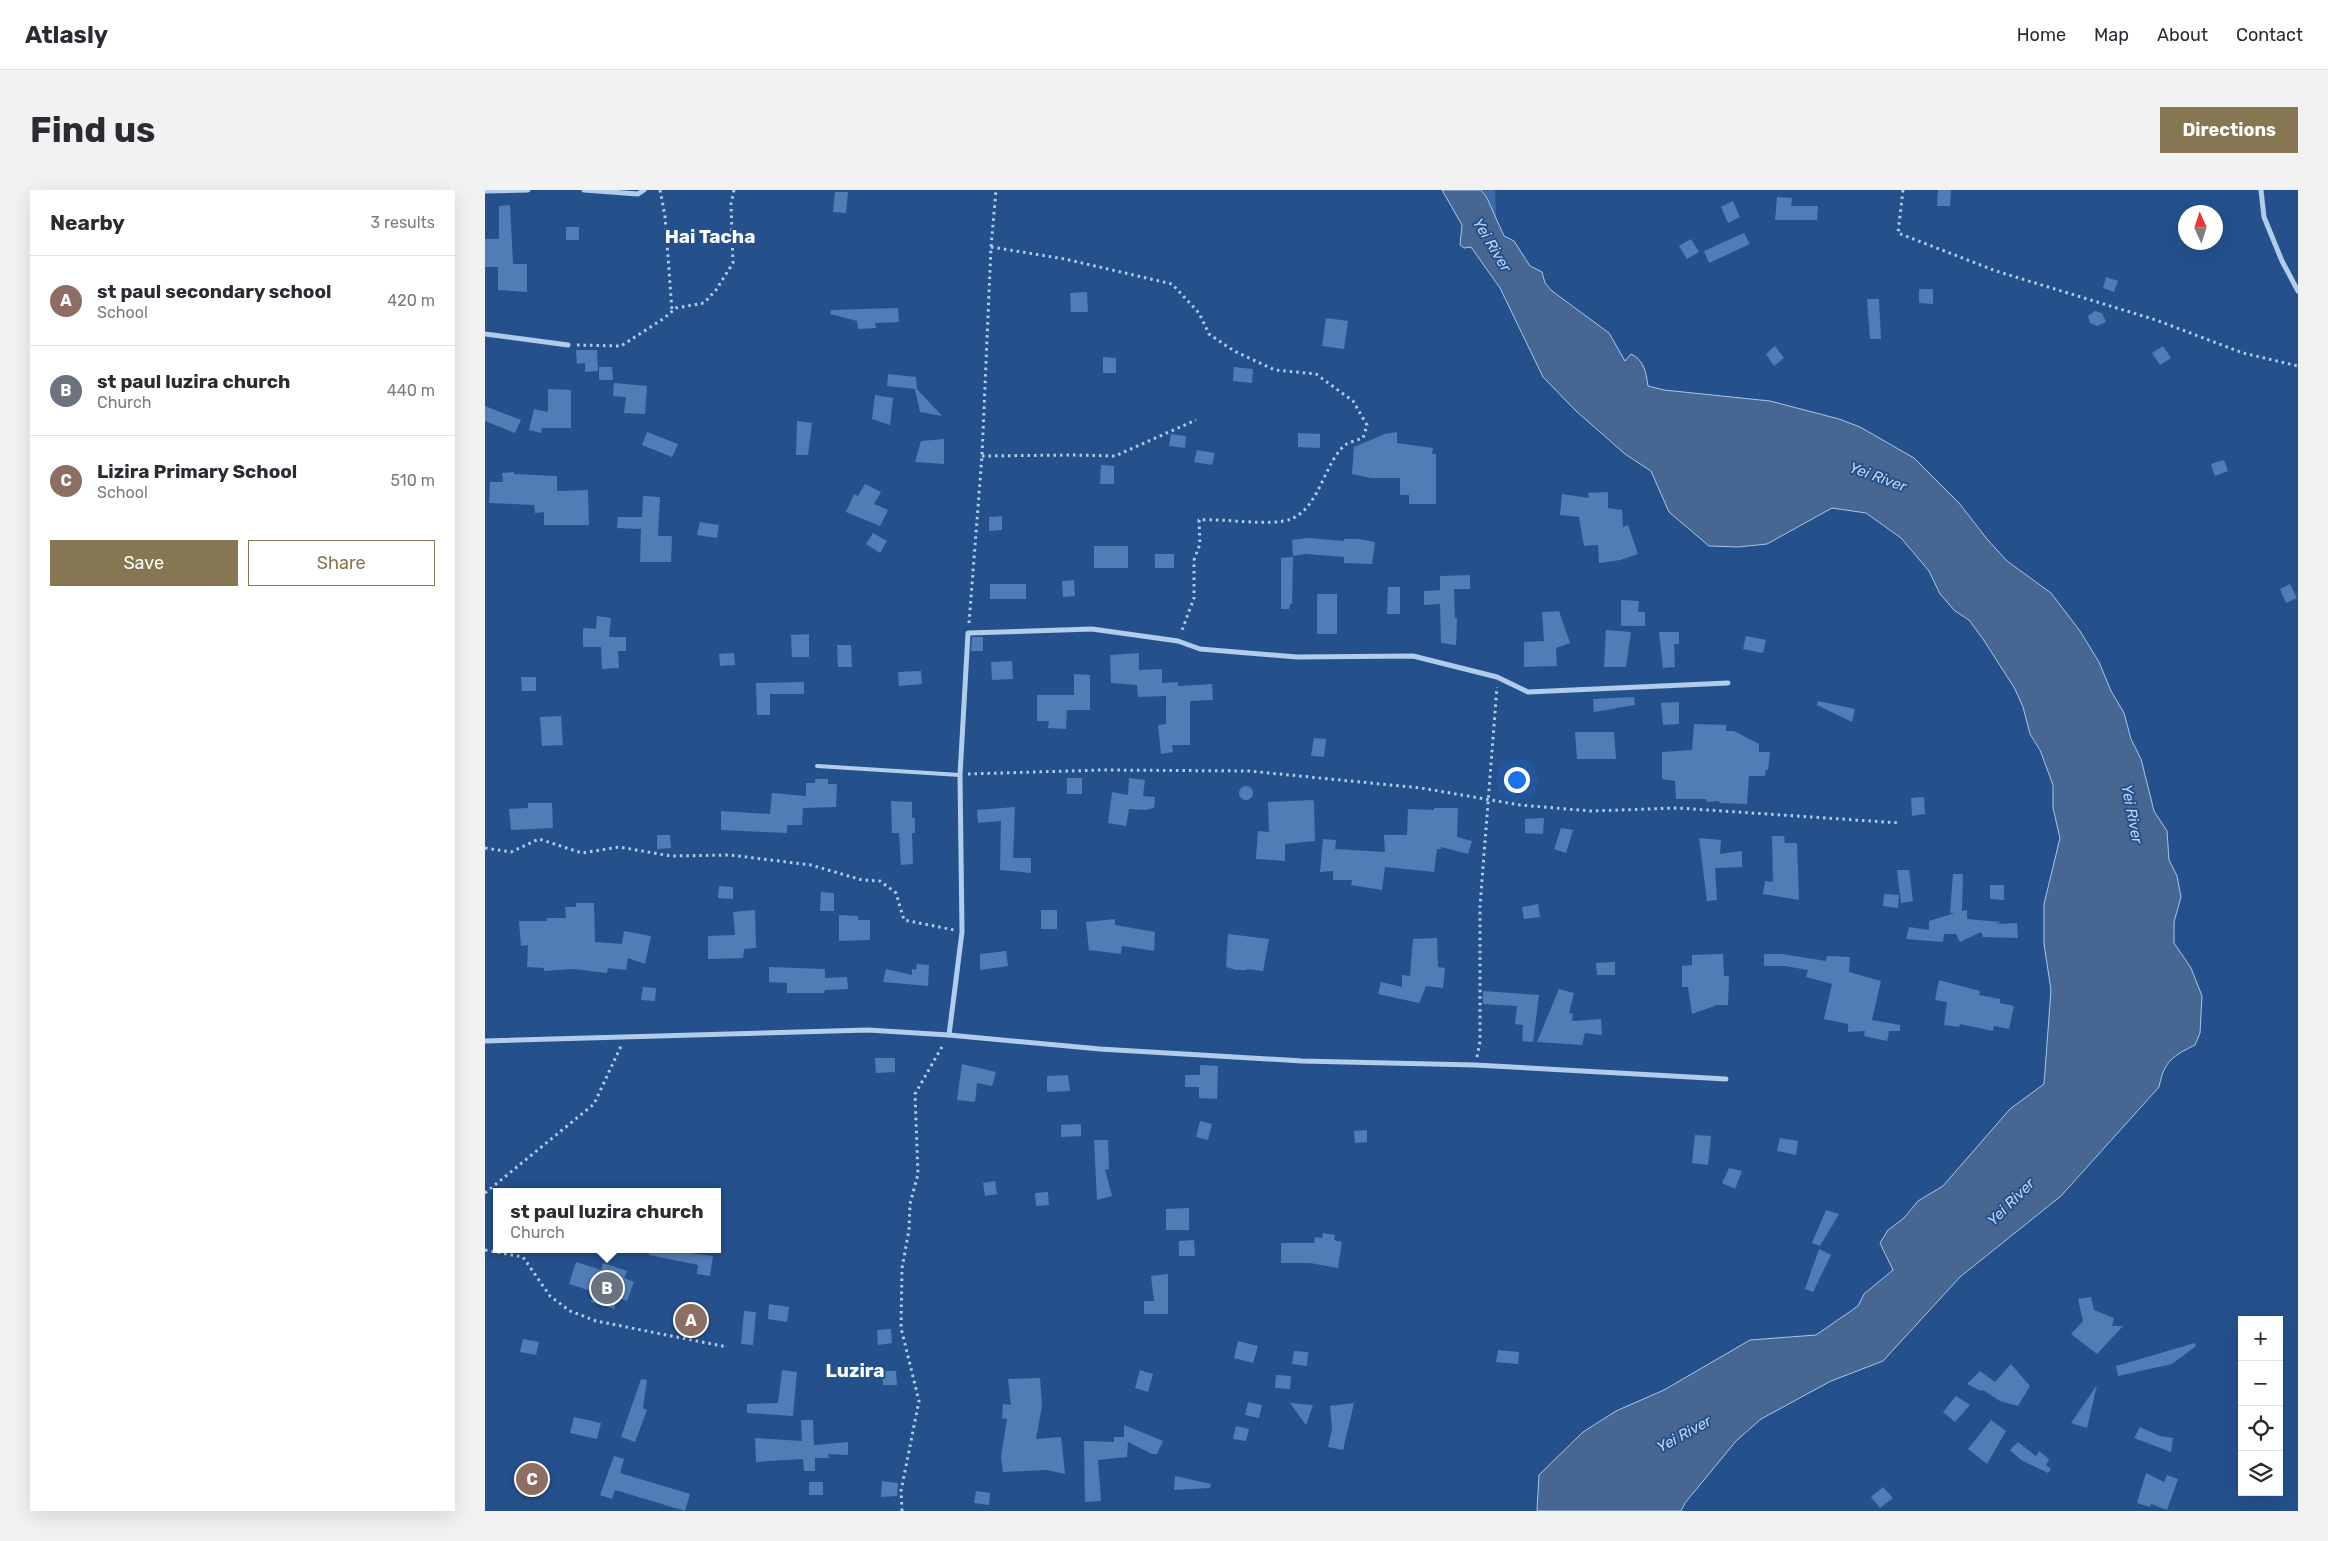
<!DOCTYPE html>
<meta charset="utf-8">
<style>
:root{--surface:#fff;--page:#f2f2f3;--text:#2b2b33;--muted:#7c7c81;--line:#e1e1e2;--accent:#867651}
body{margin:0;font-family:Rubik,sans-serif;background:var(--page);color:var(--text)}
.controls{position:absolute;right:15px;bottom:15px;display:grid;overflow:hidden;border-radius:0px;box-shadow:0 5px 20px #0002}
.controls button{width:45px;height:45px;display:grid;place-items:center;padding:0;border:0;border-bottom:1px solid var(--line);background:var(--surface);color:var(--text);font:25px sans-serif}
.compass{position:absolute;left:1693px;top:15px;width:45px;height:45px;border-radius:50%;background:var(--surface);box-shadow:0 5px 20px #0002;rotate:357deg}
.you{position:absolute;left:1031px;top:589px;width:18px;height:18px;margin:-12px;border:4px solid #fff;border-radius:50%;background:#1a73e8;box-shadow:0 0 0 8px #1a73e833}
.badge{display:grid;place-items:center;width:32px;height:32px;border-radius:50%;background:var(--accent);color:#fff;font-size:16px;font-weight:700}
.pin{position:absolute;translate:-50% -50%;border:2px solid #fff;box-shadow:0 1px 5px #0006}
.popup{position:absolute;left:8px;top:998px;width:228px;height:65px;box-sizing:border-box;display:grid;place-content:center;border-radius:0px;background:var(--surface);filter:drop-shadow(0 1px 4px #0005);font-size:16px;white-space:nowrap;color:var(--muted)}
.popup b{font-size:19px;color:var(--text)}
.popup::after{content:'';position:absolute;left:50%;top:100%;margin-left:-10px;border:10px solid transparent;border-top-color:var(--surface)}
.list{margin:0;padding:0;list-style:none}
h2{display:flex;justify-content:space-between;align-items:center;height:65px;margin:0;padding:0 20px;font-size:21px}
h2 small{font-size:16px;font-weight:400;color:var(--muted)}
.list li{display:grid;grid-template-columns:32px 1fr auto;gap:15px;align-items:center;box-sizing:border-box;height:90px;padding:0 20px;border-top:1px solid var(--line)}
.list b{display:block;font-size:19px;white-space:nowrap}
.list p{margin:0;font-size:16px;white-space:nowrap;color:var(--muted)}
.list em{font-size:16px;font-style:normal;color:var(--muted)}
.actions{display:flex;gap:10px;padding:15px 20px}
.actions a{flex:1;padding:11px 0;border:1px solid var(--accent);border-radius:0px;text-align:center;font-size:18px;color:var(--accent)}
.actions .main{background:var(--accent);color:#fff}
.icon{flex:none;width:28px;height:28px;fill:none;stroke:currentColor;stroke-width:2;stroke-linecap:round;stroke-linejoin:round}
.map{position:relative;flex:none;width:1813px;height:1321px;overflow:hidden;border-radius:0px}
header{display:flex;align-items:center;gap:30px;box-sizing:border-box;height:70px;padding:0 25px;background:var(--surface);border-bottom:1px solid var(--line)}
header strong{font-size:24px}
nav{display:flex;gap:28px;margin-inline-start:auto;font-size:18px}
.intro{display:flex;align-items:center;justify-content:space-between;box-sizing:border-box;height:120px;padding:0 30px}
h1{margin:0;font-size:35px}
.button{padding:12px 22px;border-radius:0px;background:var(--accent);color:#fff;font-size:18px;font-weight:700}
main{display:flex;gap:30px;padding:0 30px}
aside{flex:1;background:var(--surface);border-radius:0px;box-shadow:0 5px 20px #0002}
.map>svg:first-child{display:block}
</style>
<header>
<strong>Atlasly</strong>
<nav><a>Home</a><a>Map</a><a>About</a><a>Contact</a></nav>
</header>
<div class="intro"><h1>Find us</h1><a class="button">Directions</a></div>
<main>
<aside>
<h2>Nearby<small>3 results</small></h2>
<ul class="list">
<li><span class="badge" style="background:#8d6e63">A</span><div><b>st paul secondary school</b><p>School</p></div><em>420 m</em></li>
<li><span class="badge" style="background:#6b7280">B</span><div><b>st paul luzira church</b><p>Church</p></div><em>440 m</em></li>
<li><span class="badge" style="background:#8d6e63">C</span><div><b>Lizira Primary School</b><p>School</p></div><em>510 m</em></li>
</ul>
<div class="actions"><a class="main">Save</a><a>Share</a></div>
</aside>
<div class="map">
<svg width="1813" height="1321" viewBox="0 0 1813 1321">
<rect width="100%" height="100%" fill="#24518c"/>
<polygon fill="#386ba9" points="996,0 1010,0 1011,29 1002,8"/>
<path fill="#476792" stroke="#a7c6ec" d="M957,0H996L1002,8L1019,46L1029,51L1045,76L1057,82L1060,93L1067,101L1124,143L1140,171L1146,164C1159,170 1161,182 1163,196L1179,200L1285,211L1354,229L1375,237L1429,268L1474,313L1502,349L1522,371L1566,403L1595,441L1614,472L1626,501L1639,523L1646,549L1656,569L1669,621L1682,641L1684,670L1692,686L1696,707L1689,732V753L1706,778L1717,806L1715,843L1710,855C1688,866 1679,871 1674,897L1576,1006L1475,1087L1398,1171L1346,1191L1276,1229L1251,1251L1200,1313L1196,1321H1052L1054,1285L1098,1242L1131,1221L1179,1200L1265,1150L1331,1145L1373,1116L1379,1104L1408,1080L1395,1053L1403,1040L1419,1028L1433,1011L1458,996L1525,919L1559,894L1566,800L1559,754V714L1575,648L1568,618V595L1555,560L1545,544L1538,517L1530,499L1498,449L1484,430L1470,421L1455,404L1444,381L1416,348L1381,323L1347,318L1282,354L1253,357L1224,356L1184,322L1166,281L1140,264L1091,221L1058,187L1015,98L986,57L979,58L975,55L977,35Z"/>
<g fill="#507db5">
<polygon points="1453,0 1466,0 1465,16 1452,16"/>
<polygon points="350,2 363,2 361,23 348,22"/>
<polygon points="1292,7 1307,8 1306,16 1333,16 1332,30 1290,30"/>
<polygon points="1248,11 1255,27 1243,33 1236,17"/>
<polygon points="25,15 28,74 42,74 42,102 13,100 13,77 0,77 0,49 14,49 14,16"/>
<rect x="81" y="37" width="13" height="13"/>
<polygon points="1259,43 1265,54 1224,73 1219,61"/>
<polygon points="1206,49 1214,62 1202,69 1194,56"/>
<polygon points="1621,87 1633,91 1629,102 1618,98"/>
<polygon points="1434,99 1448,99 1448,114 1434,113"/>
<polygon points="602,102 603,122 586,122 585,103"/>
<polygon points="1382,109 1394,109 1396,149 1385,149"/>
<polygon points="413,118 414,132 390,133 391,138 373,139 372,131 345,124 346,120"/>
<polygon points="1610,121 1617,123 1621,132 1612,136 1605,133 1603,126"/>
<polygon points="841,128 863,131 859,159 837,156"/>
<polygon points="1290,156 1299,168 1289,176 1281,164"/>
<polygon points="1678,156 1686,168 1675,175 1667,163"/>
<polygon points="91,160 112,160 113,181 100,182 100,173 92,174"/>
<polygon points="618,167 631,168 631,183 618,183"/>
<polygon points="114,177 127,177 128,190 114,190"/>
<polygon points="749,177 768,179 767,193 748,191"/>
<polygon points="403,184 431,187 432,199 457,226 435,222 430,199 402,196"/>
<polygon points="129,193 162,196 160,224 139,223 141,207 128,206"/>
<polygon points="63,199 86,200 86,238 57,238 56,243 44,240 49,219 63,222"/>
<polygon points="390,205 408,208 405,235 387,229"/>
<polygon points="0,216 36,230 30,243 0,231"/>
<polygon points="312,231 327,233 323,265 311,265"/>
<polygon points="162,242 193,254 187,267 157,255"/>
<polygon points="912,242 912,253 948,258 947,264 951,264 951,314 924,314 924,305 915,305 915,288 886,288 867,284 869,257 900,244"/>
<polygon points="813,243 835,244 835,258 813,257"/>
<polygon points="686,244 701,246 700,258 684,256"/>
<polygon points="459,249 459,274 430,272 436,251"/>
<polygon points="712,260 730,263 727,275 709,272"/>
<polygon points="1739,270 1743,281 1730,286 1726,274"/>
<polygon points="616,275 629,276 629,294 615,294"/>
<polygon points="29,282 29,284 72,286 72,301 103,300 104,335 59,335 59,322 50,323 49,315 4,313 5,292 18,292 17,283"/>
<polygon points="380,294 396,302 389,314 403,320 395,336 361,322 369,304 373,306"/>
<polygon points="1123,302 1123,318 1137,320 1138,337 1143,335 1153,364 1135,370 1114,373 1113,355 1099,356 1094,327 1075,325 1077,304 1104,308 1103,303"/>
<polygon points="158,306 175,307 173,346 187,346 186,372 155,372 156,339 132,338 133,327 157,327"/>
<polygon points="517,326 517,340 504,341 504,327"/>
<polygon points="215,332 234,335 232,348 212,345"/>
<polygon points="388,343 402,351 395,363 381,354"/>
<polygon points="823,348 859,351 859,349 874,349 890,352 887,374 859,373 859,367 820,364 808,366 807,350"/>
<rect x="609" y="356" width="34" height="22"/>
<rect x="670" y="364" width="19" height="14"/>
<polygon points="808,367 807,414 805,414 804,419 796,419 796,368"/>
<polygon points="985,385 985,399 969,399 970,428 972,429 971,455 956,453 955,414 939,415 939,401 955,400 955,386"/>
<polygon points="589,390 590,406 578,407 577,391"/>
<rect x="505" y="394" width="36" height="15"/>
<polygon points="1805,394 1812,408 1801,413 1795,399"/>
<polygon points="903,397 915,397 915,424 902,424"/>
<rect x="832" y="404" width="20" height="40"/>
<polygon points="1136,410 1154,411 1153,422 1160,422 1160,436 1136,436"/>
<polygon points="1074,421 1085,453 1071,458 1072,476 1039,477 1039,452 1059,451 1057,422"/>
<polygon points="112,426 126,428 124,447 141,447 141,461 133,461 134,478 117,479 116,457 98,457 98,438 111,439"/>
<polygon points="1121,440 1146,442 1141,477 1119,477"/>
<polygon points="1174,442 1194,442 1194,454 1189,454 1190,477 1178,478"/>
<polygon points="324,444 324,467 307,467 306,445"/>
<polygon points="1261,446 1281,450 1278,463 1258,459"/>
<polygon points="487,447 498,447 498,461 486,461"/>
<polygon points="352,455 366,455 367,477 353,477"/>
<polygon points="249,463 250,475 235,476 234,464"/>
<polygon points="654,463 654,480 677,479 677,493 693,492 693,496 727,494 728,510 705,511 705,555 687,555 688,562 676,564 673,535 681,534 681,506 653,507 652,495 626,493 625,465"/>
<polygon points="527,471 528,489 507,490 506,472"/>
<polygon points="436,481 437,494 414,496 413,482"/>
<polygon points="589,484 605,485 605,520 582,520 581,539 563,538 564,531 552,531 552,505 589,505"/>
<polygon points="36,487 51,487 51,501 37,501"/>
<polygon points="319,492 319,504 285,504 285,525 272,525 271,493"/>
<polygon points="1149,507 1150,515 1109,522 1108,509"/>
<polygon points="1333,511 1370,519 1367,532 1332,515"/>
<polygon points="1194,512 1194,534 1178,535 1176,513"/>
<polygon points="76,526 78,555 57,556 55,527"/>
<polygon points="1209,534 1241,535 1241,541 1249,541 1274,554 1274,562 1285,562 1283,580 1281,580 1280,586 1264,586 1262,614 1235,613 1234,611 1222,612 1221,609 1191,609 1190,591 1177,589 1177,562 1207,560"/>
<polygon points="1090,542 1129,542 1131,569 1092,569"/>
<polygon points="829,548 841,549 839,567 826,566"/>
<rect x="582" y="588" width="15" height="16"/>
<polygon points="644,588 660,590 658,606 670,607 669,618 661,620 644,619 641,636 623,633 627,602 643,605"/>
<polygon points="330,589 343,589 343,594 352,594 351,617 318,618 317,635 302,635 302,643 236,640 236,621 285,624 287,603 321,606 321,593 330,593"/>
<circle cx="761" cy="603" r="7"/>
<polygon points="1439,607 1440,624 1427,626 1426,608"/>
<polygon points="827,610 829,611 830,651 800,654 800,671 771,669 773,641 784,642 783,612"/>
<polygon points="406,611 427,612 427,628 430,628 430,643 427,643 428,674 416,675 414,643 407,643"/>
<polygon points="43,613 67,613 68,638 26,640 24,619 43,618"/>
<polygon points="530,617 528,668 546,668 546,683 515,680 516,631 493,633 492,620"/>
<polygon points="949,618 973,618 972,647 987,651 983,664 956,657 956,659 952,659 949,682 900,677 897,700 866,695 867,690 848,690 848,681 835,682 838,649 851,650 850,659 900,662 899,645 922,645 923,619 949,620"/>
<polygon points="1059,628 1058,644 1040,643 1040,629"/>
<polygon points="1076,638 1088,640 1081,663 1069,659"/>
<polygon points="172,645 185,645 186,658 172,659"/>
<polygon points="1287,646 1299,646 1300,653 1312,653 1314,710 1278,704 1280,691 1288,692"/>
<polygon points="1214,648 1236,650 1235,664 1257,661 1257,677 1230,678 1232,710 1222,711"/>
<polygon points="1412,680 1424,680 1428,711 1416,713"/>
<polygon points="1468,684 1478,684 1477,721 1482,720 1482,729 1516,732 1511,734 1532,733 1533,748 1498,747 1496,742 1475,752 1471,744 1459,744 1458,752 1421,749 1424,737 1444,740 1444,731 1470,723 1465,723"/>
<polygon points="1505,695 1519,695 1519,710 1505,709"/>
<polygon points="234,696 248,697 248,709 233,708"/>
<polygon points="336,702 349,703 349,721 335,721"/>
<polygon points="1399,704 1414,705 1413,718 1398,716"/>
<polygon points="91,713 109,713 110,752 137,754 139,741 166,746 160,774 143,768 141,780 123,778 122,783 88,779 59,781 59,778 42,777 43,755 36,756 34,731 62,731 62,728 81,728 80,717 91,717"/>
<polygon points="1053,714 1055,727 1039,729 1037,717"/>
<polygon points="270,720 271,758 259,759 258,768 223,769 223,746 250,745 248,722"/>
<rect x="556" y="720" width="16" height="19"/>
<polygon points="354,725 373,726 373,730 385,730 385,750 354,751"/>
<polygon points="630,729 630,735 670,742 669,761 637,756 636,764 604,760 601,732"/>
<polygon points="743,744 784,749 778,781 762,779 762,780 751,780 741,777"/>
<polygon points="952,748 953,777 960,778 958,798 941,796 934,813 893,804 896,792 917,797 917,785 925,786 928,749"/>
<polygon points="521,761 523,776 495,780 495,764"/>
<polygon points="1238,764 1239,786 1244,786 1243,815 1232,815 1207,824 1203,797 1197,797 1197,776 1207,775 1207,765"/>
<polygon points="1279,764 1297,764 1341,771 1342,766 1365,767 1364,782 1396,791 1387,830 1415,835 1415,841 1404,841 1402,851 1379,846 1380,841 1363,842 1363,834 1339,829 1347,794 1321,787 1323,780 1300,776 1279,776"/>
<polygon points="1130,772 1130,785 1112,785 1111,773"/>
<polygon points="432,774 444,775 443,796 398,792 401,779 427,785 427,779 431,780"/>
<polygon points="284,777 340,779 340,788 362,787 363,799 340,800 339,803 302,803 302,793 284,792"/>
<polygon points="1454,790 1495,801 1494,805 1515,809 1515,813 1529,816 1524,839 1509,836 1508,841 1475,834 1474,837 1459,835 1462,812 1450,810"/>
<polygon points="158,797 171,798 170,811 156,810"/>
<polygon points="1074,799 1089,803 1084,823 1088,824 1087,831 1116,829 1117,845 1100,843 1097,855 1052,852"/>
<polygon points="998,801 1054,805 1048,852 1037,851 1038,835 1030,834 1032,816 998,814"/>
<polygon points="390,868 410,868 410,882 391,883"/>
<polygon points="477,874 511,882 507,896 492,893 490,912 472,910"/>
<polygon points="715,875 733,876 732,909 714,908 714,897 700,897 700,885 715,885"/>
<polygon points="583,885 585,901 562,902 562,886"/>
<polygon points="715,931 727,934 723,950 711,947"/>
<polygon points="596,934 596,946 576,947 576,935"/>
<polygon points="882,940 882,952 870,953 869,941"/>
<polygon points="1210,945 1226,946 1223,975 1207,973"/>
<polygon points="1295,948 1313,951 1311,965 1292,961"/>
<polygon points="609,950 623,950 624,979 620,980 627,1006 612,1010"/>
<polygon points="1244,978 1257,981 1250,999 1237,993"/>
<polygon points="510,991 512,1004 500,1006 498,993"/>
<polygon points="563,1002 564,1015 551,1016 550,1003"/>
<polygon points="704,1018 704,1040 681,1040 681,1019"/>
<polygon points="1341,1020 1354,1024 1335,1056 1327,1053"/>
<polygon points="838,1043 850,1045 849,1050 857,1052 853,1078 825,1073 796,1073 796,1053 829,1053 830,1047 837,1048"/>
<polygon points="709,1050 710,1066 694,1066 694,1051"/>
<polygon points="165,1059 206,1059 205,1063 228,1066 225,1086 212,1084 213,1075 164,1065"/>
<polygon points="1334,1059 1346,1065 1328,1102 1320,1099"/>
<polygon points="91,1072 116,1080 118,1073 142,1081 139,1088 149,1092 142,1111 133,1108 129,1119 106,1112 109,1102 84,1094"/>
<polygon points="683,1084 683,1124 659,1124 659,1111 669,1111 666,1086"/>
<polygon points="1606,1107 1609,1120 1629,1128 1627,1136 1638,1136 1612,1164 1586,1144 1598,1131 1593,1109"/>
<polygon points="284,1114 304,1117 302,1132 283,1129"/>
<polygon points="259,1121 271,1122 268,1155 256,1154"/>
<polygon points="406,1139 407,1153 393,1155 392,1140"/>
<polygon points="38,1149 54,1152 51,1165 35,1162"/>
<polygon points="753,1151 773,1156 768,1173 749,1168"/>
<polygon points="1710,1153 1711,1156 1687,1174 1633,1186 1631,1176"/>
<polygon points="1013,1160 1034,1162 1033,1174 1011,1172"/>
<polygon points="809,1161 823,1162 822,1176 807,1174"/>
<polygon points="1526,1174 1545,1196 1533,1216 1515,1211 1498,1200 1496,1201 1482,1194 1495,1181 1510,1192"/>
<polygon points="297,1180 312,1182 308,1226 262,1223 262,1214 293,1213"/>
<polygon points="655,1180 668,1184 663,1202 650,1198"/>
<polygon points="397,1181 411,1181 412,1195 398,1195"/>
<polygon points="791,1185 806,1186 805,1199 790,1198"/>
<polygon points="555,1188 557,1216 551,1249 576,1247 580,1284 562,1280 518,1282 516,1267 522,1229 517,1228 518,1214 526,1215 523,1189"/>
<polygon points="156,1189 162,1190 158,1218 162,1220 150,1252 136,1247"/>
<polygon points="1612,1195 1602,1238 1586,1233"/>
<polygon points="1471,1206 1485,1215 1470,1232 1458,1222"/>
<polygon points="763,1212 777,1215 774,1228 760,1225"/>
<polygon points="805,1213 828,1215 821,1235"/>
<polygon points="869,1213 858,1260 843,1257 847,1239 845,1216"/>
<polygon points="89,1227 116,1233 112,1249 85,1243"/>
<polygon points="316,1230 328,1230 329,1255 363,1252 363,1265 343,1264 344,1268 330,1268 330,1281 319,1281 318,1269 271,1272 270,1248 317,1251"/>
<polygon points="1506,1230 1521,1241 1502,1274 1483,1259"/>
<polygon points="639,1235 678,1251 672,1264 667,1264 643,1252 642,1267 613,1270 616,1311 600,1312 599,1251 629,1252 629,1247 639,1247"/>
<polygon points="751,1236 764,1239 761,1251 748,1249"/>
<polygon points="1655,1237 1675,1246 1688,1248 1686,1262 1649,1248"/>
<polygon points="1533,1252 1551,1266 1554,1261 1564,1269 1561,1275 1566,1279 1563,1283 1536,1270 1525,1260"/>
<polygon points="129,1266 139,1269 135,1283 205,1304 200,1321 130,1300 127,1309 115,1305"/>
<polygon points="1661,1283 1679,1292 1682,1285 1693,1289 1682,1320 1666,1314 1665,1317 1652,1313"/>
<polygon points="690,1286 726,1294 725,1298 689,1300"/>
<polygon points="397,1291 413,1293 412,1306 396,1307"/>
<rect x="324" y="1292" width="14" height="13"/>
<polygon points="1398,1297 1408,1308 1395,1318 1386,1307"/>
<polygon points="491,1301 505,1303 504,1315 489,1313"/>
</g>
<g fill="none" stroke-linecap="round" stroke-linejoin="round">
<g stroke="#b2cceb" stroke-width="3" stroke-dasharray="2.5 4" stroke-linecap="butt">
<polyline points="175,0 180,26 187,121"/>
<polyline points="1418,0 1413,43 1511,81 1671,130 1758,163 1813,176"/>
<path d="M506,57L580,69L687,94L714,123L724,144L749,161L790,180L831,184L868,211L882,235L878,248C873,250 864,252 860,255C839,273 835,317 806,329C786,337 738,328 714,330L715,354L709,370V408L696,443"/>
<polyline points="92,155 136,156 178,129 191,118 219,113 231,100 248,73 246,14 249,0"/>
<polyline points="497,266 589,265 630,266 711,230"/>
<polyline points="484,433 497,266 506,57 511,0"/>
<polyline points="483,584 617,580 764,581 936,598 1035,615 1106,621 1193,618 1415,633"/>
<polyline points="0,658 26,662 54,649 97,663 134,657 186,666 245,665 326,675 377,690 395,691 411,703 419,730 469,740"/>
<polyline points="992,867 995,851 995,716 1012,497"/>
<polyline points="0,1003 109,914 136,856"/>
<polyline points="0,1060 38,1067 65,1106 85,1121 111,1131 242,1157"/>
<polyline points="417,1321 416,1301 434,1211 416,1138 417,1078 424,1040 425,1014 433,984 430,904 458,855"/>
</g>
<polyline stroke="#b2cceb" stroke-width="4" points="332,576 475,585"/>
<g stroke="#b2cceb" stroke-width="5">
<polyline points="99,0 153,4 159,0"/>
<polyline points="1776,0 1779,27 1797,71 1813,101"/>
<polyline points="0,1 43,0"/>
<polyline points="0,144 83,155"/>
<polyline points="464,845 477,742 475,585 483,443 607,439 693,451 715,459 812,467 928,466 1012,487 1043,502 1243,493"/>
<polyline points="0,851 383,840 464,845 615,859 817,871 990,875 1241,889"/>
</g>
</g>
<g text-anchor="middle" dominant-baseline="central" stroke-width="4" stroke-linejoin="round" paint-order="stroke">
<g font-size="15" font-style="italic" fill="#bed6f2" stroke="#24518c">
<text transform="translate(1007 55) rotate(59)">Yei River</text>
<text transform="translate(1393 287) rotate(20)">Yei River</text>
<text transform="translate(1647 624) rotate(79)">Yei River</text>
<text transform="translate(1526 1012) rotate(-45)">Yei River</text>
<text transform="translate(1199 1244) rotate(-29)">Yei River</text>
</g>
<g font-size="19" font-weight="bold" fill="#fff" stroke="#24518c">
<text x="225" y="46">Hai Tacha</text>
<text x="370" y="1180">Luzira</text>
</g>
</g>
</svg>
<div class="controls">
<button>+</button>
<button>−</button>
<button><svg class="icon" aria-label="locate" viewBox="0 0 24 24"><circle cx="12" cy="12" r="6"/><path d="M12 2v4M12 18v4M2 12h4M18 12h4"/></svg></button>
<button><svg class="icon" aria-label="layers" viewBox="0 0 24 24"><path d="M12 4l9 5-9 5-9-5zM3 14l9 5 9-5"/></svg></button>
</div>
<svg class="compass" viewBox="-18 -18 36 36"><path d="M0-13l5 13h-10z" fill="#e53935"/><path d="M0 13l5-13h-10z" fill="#7c7c81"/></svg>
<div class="you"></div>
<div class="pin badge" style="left:206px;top:1130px;background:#8d6e63">A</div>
<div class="pin badge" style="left:122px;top:1098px;background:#6b7280">B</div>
<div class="popup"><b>st paul luzira church</b>Church</div>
<div class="pin badge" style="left:47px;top:1289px;background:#8d6e63">C</div>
</div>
</main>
